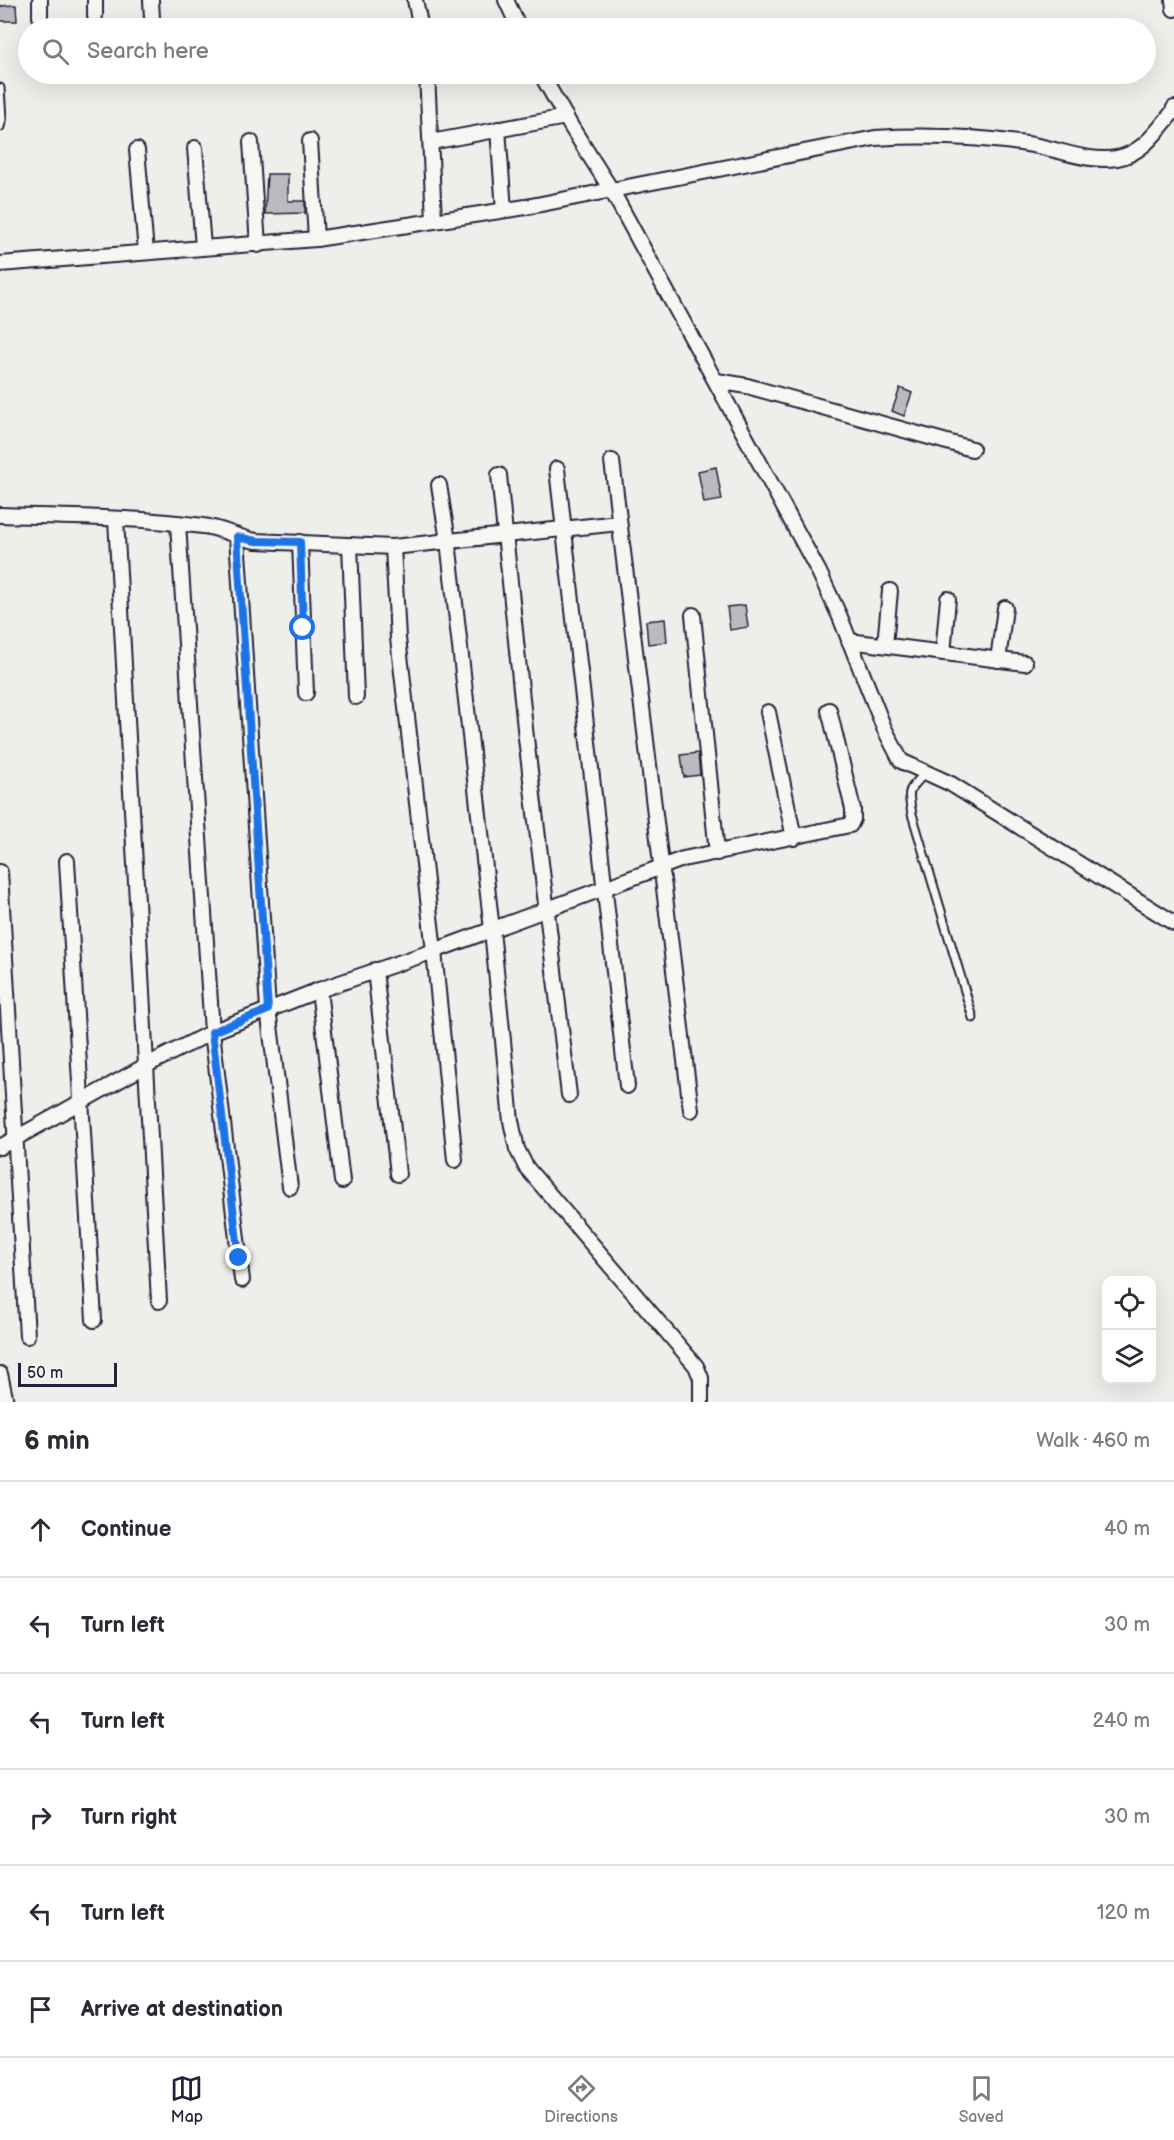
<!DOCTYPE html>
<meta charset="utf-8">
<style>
:root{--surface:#fff;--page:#f7f7f7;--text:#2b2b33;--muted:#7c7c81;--line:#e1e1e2;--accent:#22223b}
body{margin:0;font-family:"Balsamiq Sans",sans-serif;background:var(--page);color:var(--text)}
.controls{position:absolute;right:18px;bottom:18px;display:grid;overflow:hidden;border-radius:12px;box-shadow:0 6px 24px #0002}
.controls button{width:54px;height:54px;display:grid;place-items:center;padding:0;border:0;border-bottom:2px solid var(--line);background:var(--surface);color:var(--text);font:30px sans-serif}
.scale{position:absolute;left:18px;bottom:15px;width:99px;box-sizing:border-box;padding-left:6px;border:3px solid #22223b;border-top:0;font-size:16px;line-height:21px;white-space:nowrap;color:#22223b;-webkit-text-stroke:4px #f6f6f2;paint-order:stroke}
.stop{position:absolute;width:18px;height:18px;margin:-14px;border:4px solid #1a73e8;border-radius:50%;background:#fff}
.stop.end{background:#1a73e8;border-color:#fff;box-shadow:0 2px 6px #0008}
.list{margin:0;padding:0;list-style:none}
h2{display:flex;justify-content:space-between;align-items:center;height:78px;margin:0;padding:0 24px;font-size:26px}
h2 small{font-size:20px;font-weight:400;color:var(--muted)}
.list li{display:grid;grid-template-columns:39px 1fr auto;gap:18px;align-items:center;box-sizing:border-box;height:96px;padding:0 24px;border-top:2px solid var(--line)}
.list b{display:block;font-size:22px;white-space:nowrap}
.list em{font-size:20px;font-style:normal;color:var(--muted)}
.icon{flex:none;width:33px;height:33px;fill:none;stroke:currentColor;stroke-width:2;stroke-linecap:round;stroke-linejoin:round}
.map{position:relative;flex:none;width:1174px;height:1402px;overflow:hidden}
.search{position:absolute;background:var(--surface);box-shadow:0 6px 24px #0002;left:18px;right:18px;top:18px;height:66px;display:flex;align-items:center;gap:15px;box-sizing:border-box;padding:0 21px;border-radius:33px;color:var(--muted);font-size:22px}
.sheet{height:654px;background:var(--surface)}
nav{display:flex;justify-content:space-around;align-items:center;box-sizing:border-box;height:84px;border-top:2px solid var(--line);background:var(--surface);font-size:16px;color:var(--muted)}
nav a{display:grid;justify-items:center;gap:3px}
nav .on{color:var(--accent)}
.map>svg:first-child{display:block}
</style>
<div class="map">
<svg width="1174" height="1402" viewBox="0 0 1174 1402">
<rect width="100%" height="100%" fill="#eeeeeb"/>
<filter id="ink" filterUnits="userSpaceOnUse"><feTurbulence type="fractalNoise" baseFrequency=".0167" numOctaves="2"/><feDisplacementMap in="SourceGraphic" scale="12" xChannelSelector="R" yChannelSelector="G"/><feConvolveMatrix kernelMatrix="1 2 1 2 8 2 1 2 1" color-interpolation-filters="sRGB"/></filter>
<g filter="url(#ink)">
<g fill="#bbbbbf" stroke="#22223b" stroke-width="1.5">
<polygon points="16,5 17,21 0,21 0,6"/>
<polygon points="267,174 288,174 288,201 305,201 305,213 265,214"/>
<polygon points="900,388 912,393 904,416 892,411"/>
<polygon points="716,467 722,500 704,503 698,471"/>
<polygon points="745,605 748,627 730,630 727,607"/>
<polygon points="665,619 667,642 648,644 646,621"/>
<polygon points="698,753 700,775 684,777 681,755"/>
</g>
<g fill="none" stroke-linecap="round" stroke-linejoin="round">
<g stroke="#22223b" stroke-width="11">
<g id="service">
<polyline points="0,88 2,119 0,127"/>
<path d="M925,773C908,792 907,788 912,814L973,1018"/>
</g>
</g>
<g stroke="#22223b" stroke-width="18">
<g id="minor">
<polyline points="40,0 40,17"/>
<polyline points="95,0 95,16"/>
<polyline points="151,0 152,18"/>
<polyline points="415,0 421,28"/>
<polyline points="506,0 519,28"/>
<polyline points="1173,0 1174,9"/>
<polyline points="427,74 434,220"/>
<polyline points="541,74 572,128 612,191 819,572 840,617 884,728 901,761 951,784 1174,923"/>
<polyline points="498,129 504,210"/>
<polyline points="310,141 316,239"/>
<polyline points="251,142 258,245"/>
<polyline points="431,142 566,117"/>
<polyline points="195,148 203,247"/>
<polyline points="137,150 146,252"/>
<path d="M0,264L316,239L526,207L875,138C925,135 977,137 1027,144C1056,148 1087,163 1117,158C1142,154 1157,131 1172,113L1174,108"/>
<polyline points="717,381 747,386 972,449"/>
<polyline points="612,461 691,1110"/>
<polyline points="557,469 627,1086"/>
<polyline points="499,475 526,738 569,1095"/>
<polyline points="439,485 448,541 492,930 511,1121 517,1149 526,1167 696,1366 701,1378 701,1402"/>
<path d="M0,515C68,517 136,517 203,526C222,528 238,538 256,541L393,547L619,523"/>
<polyline points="116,519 159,1301"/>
<polyline points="178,524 212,1032 242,1280"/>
<polyline points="237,537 268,1009 290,1187"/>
<polyline points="300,542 306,693"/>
<polyline points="350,545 356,697"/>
<polyline points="393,547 398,638 434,951 455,1160"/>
<polyline points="693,615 717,853"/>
<polyline points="849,641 1025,663"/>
<polyline points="885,645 890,591"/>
<polyline points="943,653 948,599"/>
<polyline points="998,660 1005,608"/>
<polyline points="768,712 794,838"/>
<polyline points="67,861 94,1320"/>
<polyline points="0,872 27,1336"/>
<polyline points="375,970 398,1174"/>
<polyline points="319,990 342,1181"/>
<polyline points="0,1147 145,1066 212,1032 319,990 434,951 683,859 850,825 853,819 853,809 829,710"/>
<polyline points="0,1374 6,1402"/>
</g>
</g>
<use href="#service" stroke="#f6f6f2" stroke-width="7"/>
<use href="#minor" stroke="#f6f6f2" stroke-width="14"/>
</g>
</g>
<g fill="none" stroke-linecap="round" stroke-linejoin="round" filter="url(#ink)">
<polyline stroke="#1a73e8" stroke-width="8" points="239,1258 212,1032 268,1010 237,537 256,541 300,542 303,628"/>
</g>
</svg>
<div class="controls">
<button><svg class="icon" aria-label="locate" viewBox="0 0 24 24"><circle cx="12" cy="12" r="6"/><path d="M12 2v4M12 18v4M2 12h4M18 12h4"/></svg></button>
<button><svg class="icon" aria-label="layers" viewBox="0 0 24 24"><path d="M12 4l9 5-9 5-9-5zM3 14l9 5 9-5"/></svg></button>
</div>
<div class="scale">50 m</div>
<div class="stop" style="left:303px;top:628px"></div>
<div class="stop end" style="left:239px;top:1258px"></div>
<div class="search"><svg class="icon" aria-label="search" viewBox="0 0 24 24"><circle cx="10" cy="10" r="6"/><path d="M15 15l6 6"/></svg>Search here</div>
</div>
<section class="sheet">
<h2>6 min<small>Walk · 460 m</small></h2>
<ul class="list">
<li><svg class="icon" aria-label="ahead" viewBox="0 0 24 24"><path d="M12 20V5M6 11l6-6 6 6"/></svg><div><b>Continue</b></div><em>40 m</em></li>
<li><svg class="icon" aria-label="left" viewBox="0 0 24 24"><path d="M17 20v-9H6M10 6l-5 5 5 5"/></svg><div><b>Turn left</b></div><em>30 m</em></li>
<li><svg class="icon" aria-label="left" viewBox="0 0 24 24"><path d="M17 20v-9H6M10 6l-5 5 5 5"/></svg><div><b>Turn left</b></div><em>240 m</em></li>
<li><svg class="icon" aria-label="right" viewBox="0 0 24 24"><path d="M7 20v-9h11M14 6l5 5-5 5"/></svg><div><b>Turn right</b></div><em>30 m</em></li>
<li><svg class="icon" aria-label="left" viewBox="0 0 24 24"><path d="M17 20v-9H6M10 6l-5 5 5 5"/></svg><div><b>Turn left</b></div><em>120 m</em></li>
<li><svg class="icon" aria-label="arrive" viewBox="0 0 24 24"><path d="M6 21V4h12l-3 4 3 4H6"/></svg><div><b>Arrive at destination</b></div></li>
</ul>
</section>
<nav>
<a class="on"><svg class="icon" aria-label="map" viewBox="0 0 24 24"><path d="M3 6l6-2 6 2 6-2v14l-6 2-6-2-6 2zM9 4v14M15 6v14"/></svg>Map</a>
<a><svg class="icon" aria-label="directions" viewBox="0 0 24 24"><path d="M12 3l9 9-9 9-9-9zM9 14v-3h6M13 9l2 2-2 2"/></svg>Directions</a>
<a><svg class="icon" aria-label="saved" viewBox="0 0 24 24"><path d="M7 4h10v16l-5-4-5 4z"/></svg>Saved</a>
</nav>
